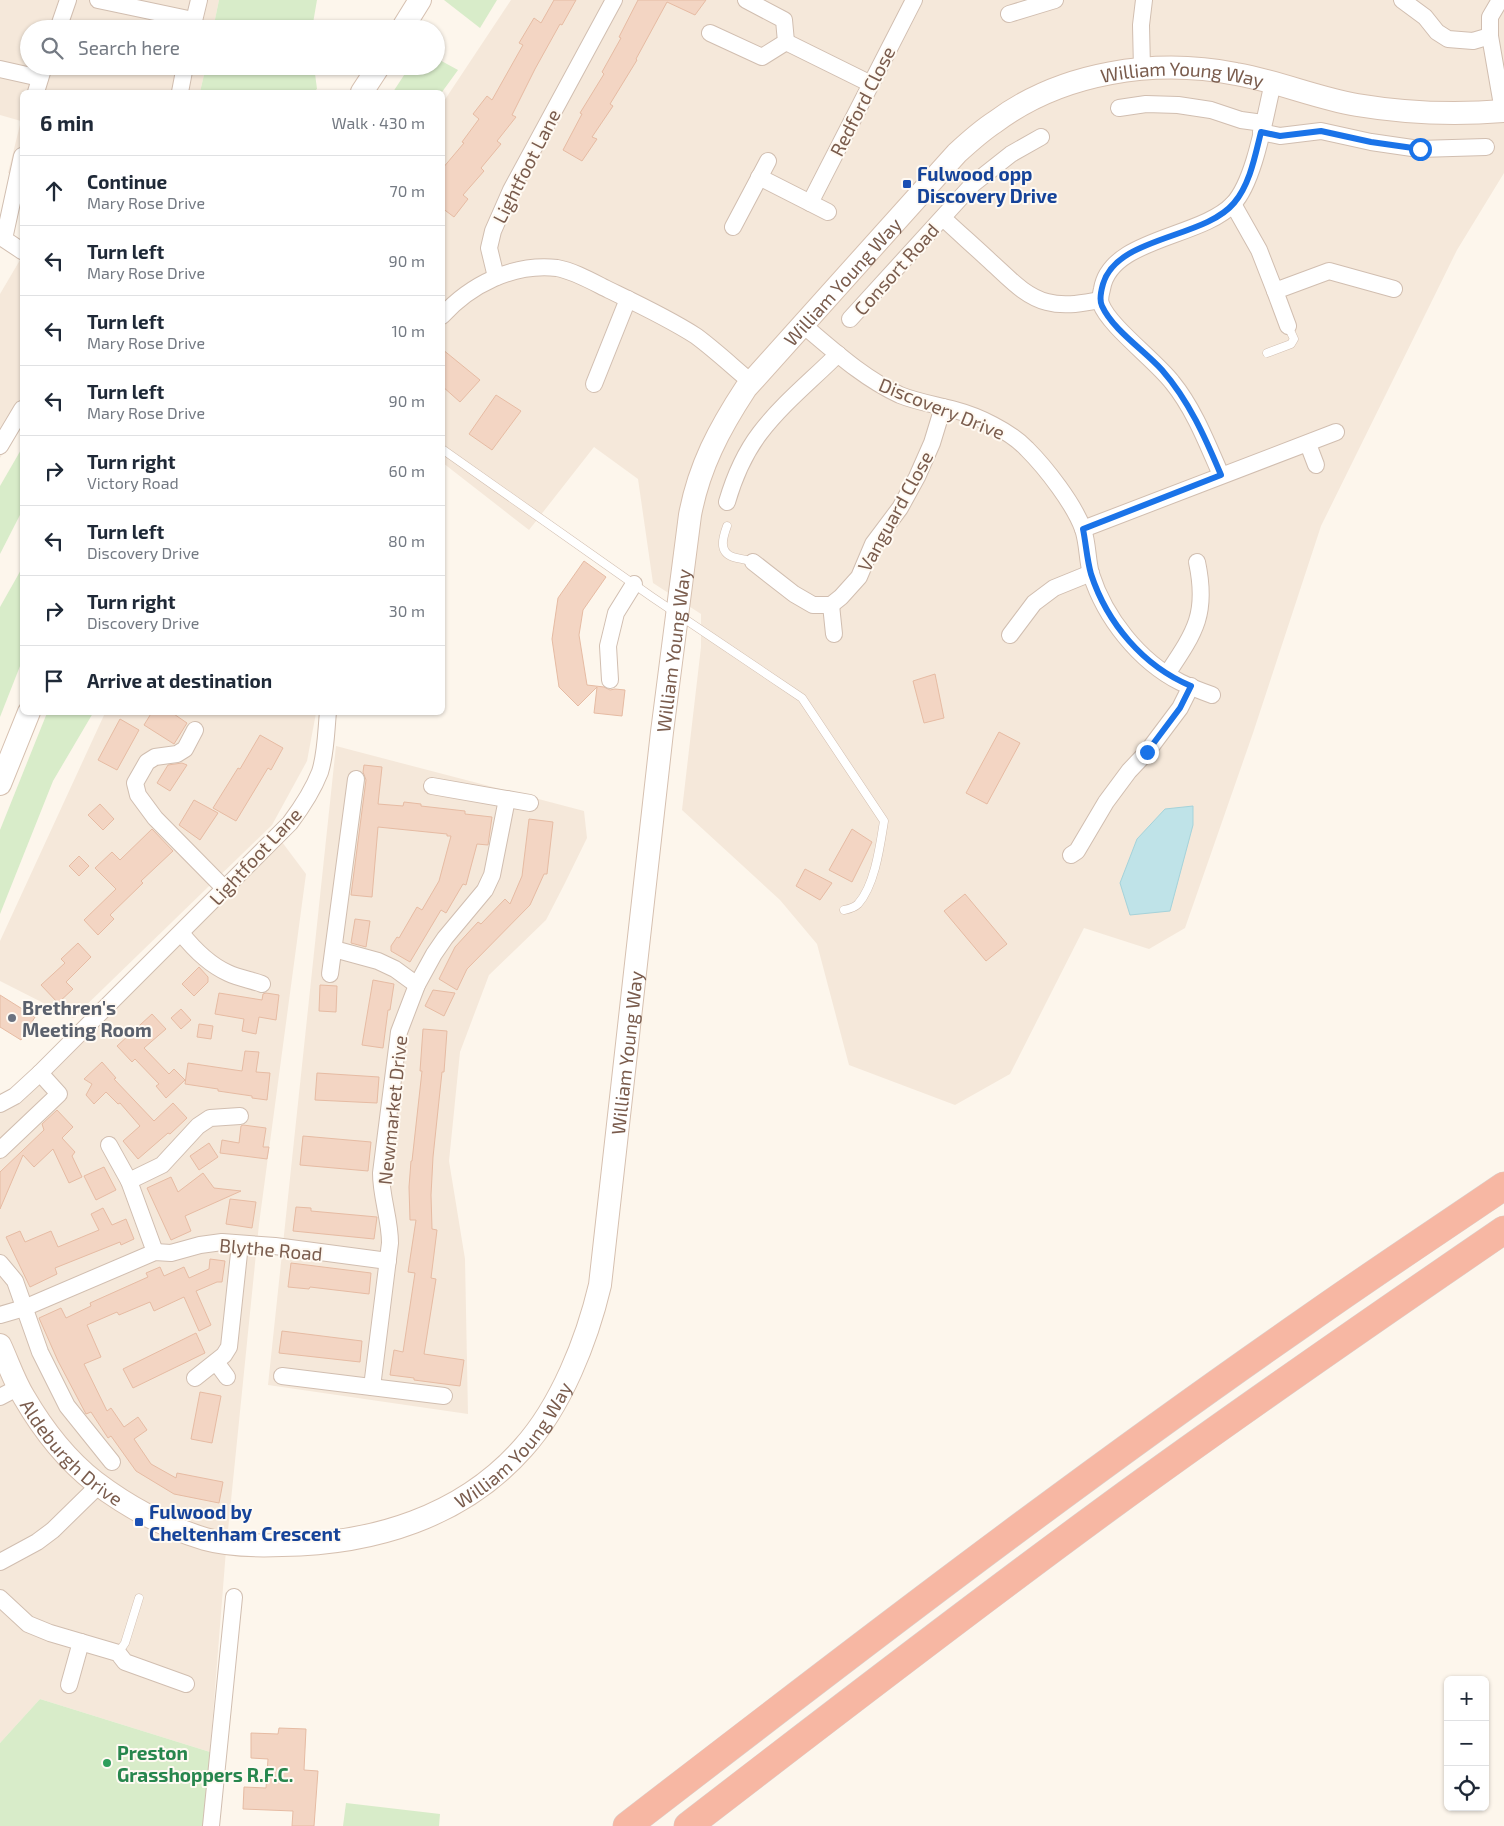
<!DOCTYPE html>
<meta charset="utf-8">
<style>
:root{--surface:#fff;--page:#f2f2f3;--text:#1f2937;--muted:#747a83;--line:#e0e1e3}
body{margin:0;font-family:"Exo 2",sans-serif;background:var(--page);color:var(--text)}
.controls{position:absolute;right:15px;bottom:15px;display:grid;overflow:hidden;border-radius:8px;box-shadow:0 1px 4px #0004}
.controls button{width:45px;height:45px;display:grid;place-items:center;padding:0;border:0;border-bottom:1px solid var(--line);background:var(--surface);color:var(--text);font:25px sans-serif}
.stop{position:absolute;width:15px;height:15px;margin:-11px;border:4px solid #1a73e8;border-radius:50%;background:#fff}
.stop.end{background:#1a73e8;border-color:#fff;box-shadow:0 1px 5px #0008}
.list{margin:0;padding:0;list-style:none}
h2{display:flex;justify-content:space-between;align-items:center;height:65px;margin:0;padding:0 20px;font-size:21px}
h2 small{font-size:16px;font-weight:400;color:var(--muted)}
.list li{display:grid;grid-template-columns:32px 1fr auto;gap:15px;align-items:center;box-sizing:border-box;height:70px;padding:0 20px;border-top:1px solid var(--line)}
.list b{display:block;font-size:19px;white-space:nowrap}
.list p{margin:0;font-size:16px;white-space:nowrap;color:var(--muted)}
.list em{font-size:16px;font-style:normal;color:var(--muted)}
.icon{flex:none;width:28px;height:28px;fill:none;stroke:currentColor;stroke-width:2;stroke-linecap:round;stroke-linejoin:round}
.map{position:relative;flex:none;width:1504px;height:1826px;overflow:hidden}
.search{position:absolute;background:var(--surface);box-shadow:0 1px 4px #0004;left:20px;top:20px;width:425px;height:55px;display:flex;align-items:center;gap:12px;box-sizing:border-box;padding:0 18px;border-radius:28px;color:var(--muted);font-size:19px}
.panel{position:absolute;background:var(--surface);box-shadow:0 1px 4px #0004;left:20px;top:90px;width:425px;height:625px;border-radius:8px}
.map>svg:first-child{display:block}
</style>
<div class="map">
<svg width="1504" height="1826" viewBox="0 0 1504 1826">
<rect width="100%" height="100%" fill="#fdf6ec"/>
<g fill="#f5e8da">
<polygon points="0,0 219,0 213,29 29,29 29,66 206,66 200,92 22,92 22,175 8,173 21,121 0,115"/>
<polygon points="511,0 1504,0 1504,173 1457,250 1321,526 1253,733 1185,928 1149,949 1084,928 1010,1074 955,1105 849,1065 817,944 780,900 682,810 701,647 701,614 653,583 638,479 594,447 529,530 443,463 442,104"/>
<polygon points="20,260 22,262 22,421 0,458 0,294"/>
<polygon points="105,713 316,713 307,761 272,825 73,1018 0,981 0,941"/>
<polygon points="336,746 584,811 587,838 565,883 546,920 489,975 460,1052 449,1161 465,1259 468,1414 268,1385"/>
<polygon points="282,842 306,874 259,1224 226,1550 210,1752 40,1699 0,1743 0,1107"/>
</g>
<g fill="#d8ecc9">
<polygon points="219,0 317,0 312,29 213,29"/>
<polygon points="444,0 497,0 480,28"/>
<polygon points="436,58 458,70 442,92 393,92 410,66 436,66"/>
<polygon points="206,66 314,66 317,89 313,92 200,92"/>
<polygon points="22,448 22,511 0,554 0,486"/>
<polygon points="22,568 22,661 0,717 0,607"/>
<polygon points="47,713 93,713 53,781 0,914 0,830"/>
<polygon points="40,1699 210,1752 210,1826 0,1826 0,1743"/>
<polygon points="346,1803 440,1814 439,1826 343,1826"/>
</g>
<polygon fill="#bfe3e8" stroke="#a5d3da" points="1193,806 1193,825 1170,911 1130,915 1120,883 1137,839 1165,809"/>
<g fill="#f3d5c3" stroke="#e6bba3">
<polygon points="554,0 576,0 562,25 560,24 535,69 512,115 516,117 497,141 501,144 481,168 484,171 463,195 468,199 454,217 442,208 442,169 464,143 462,142 479,119 473,114 487,96 492,100 523,45 519,43 534,18 541,23"/>
<polygon points="638,0 706,0 695,15 667,2 636,59 637,60 610,104 613,106 592,137 597,139 582,161 563,150 582,114 580,113 604,74 602,72 621,38 619,37"/>
<polygon points="442,349 480,380 460,402 442,386"/>
<polygon points="496,395 521,411 492,450 469,434"/>
<polygon points="584,561 606,577 583,610 579,635 587,685 604,687 610,690 615,689 625,690 622,716 594,713 597,687 578,706 559,687 552,639 558,598"/>
<polygon points="935,674 944,718 924,723 913,681"/>
<polygon points="152,712 171,712 187,723 174,744 144,725"/>
<polygon points="120,719 139,730 117,770 98,760"/>
<polygon points="999,732 1020,743 987,804 966,793"/>
<polygon points="260,735 283,748 271,770 268,768 236,821 213,808 238,768 240,769"/>
<polygon points="182,763 187,765 170,791 157,783 168,765"/>
<polygon points="364,765 382,767 378,804 403,806 404,802 421,804 421,806 465,811 465,814 492,817 488,845 477,844 466,885 463,884 446,913 441,910 410,962 391,951 391,946 397,937 399,938 417,907 422,910 439,881 451,836 447,836 447,834 378,827 372,897 351,895 366,780 363,772"/>
<polygon points="194,800 218,813 200,840 179,825"/>
<polygon points="100,804 114,819 103,830 88,815"/>
<polygon points="529,819 553,822 547,874 544,874 530,905 467,969 457,990 439,979 455,947 478,922 481,924 505,899 510,904 522,876"/>
<polygon points="152,829 173,851 141,881 143,883 110,915 114,919 98,935 84,920 116,889 95,868 112,852 120,860"/>
<polygon points="852,829 872,842 852,882 829,870"/>
<polygon points="79,856 89,866 79,876 69,866"/>
<polygon points="805,869 832,883 820,900 796,886"/>
<polygon points="965,894 1007,944 986,961 944,911"/>
<polygon points="355,919 370,921 366,947 351,943"/>
<polygon points="78,943 91,957 66,982 73,989 58,1003 41,985 65,963 61,959"/>
<polygon points="199,967 208,977 208,982 194,996 182,984"/>
<polygon points="373,980 394,984 390,1010 388,1010 383,1048 362,1045"/>
<polygon points="320,985 337,986 336,1012 319,1011"/>
<polygon points="433,990 455,993 444,1016 425,1006"/>
<polygon points="219,993 262,1000 263,994 266,993 279,995 276,1020 259,1017 256,1034 242,1031 244,1019 215,1014"/>
<polygon points="0,995 35,1017 21,1040 0,1027"/>
<polygon points="181,1009 191,1020 181,1029 171,1018"/>
<polygon points="152,1014 166,1029 144,1048 169,1074 174,1069 185,1080 166,1098 156,1086 159,1084 135,1059 132,1062 117,1046"/>
<polygon points="199,1024 213,1026 211,1039 197,1037"/>
<polygon points="423,1029 447,1031 444,1072 442,1072 433,1157 431,1195 432,1229 437,1230 431,1278 436,1279 424,1354 464,1360 460,1386 414,1380 414,1378 390,1375 394,1350 403,1352 415,1273 408,1272 416,1220 410,1220 409,1187 411,1161 412,1161 422,1071 420,1071"/>
<polygon points="245,1051 259,1052 256,1072 270,1073 267,1100 252,1098 252,1096 218,1091 218,1089 185,1084 188,1063 242,1071"/>
<polygon points="102,1062 116,1078 114,1079 154,1121 173,1103 187,1118 170,1134 168,1133 138,1159 123,1141 140,1126 120,1103 118,1104 106,1092 94,1104 86,1095 92,1084 84,1079"/>
<polygon points="317,1073 379,1077 377,1103 315,1100"/>
<polygon points="57,1110 73,1127 62,1138 75,1152 72,1156 82,1177 69,1183 53,1149 34,1167 23,1155 0,1209 0,1172 44,1130 42,1124"/>
<polygon points="243,1125 266,1128 263,1147 269,1147 267,1159 220,1153 222,1140 239,1143 241,1126"/>
<polygon points="303,1136 371,1142 368,1171 300,1165"/>
<polygon points="209,1143 218,1157 199,1170 190,1156"/>
<polygon points="104,1167 116,1190 96,1200 84,1176"/>
<polygon points="203,1173 214,1188 241,1191 185,1216 191,1231 171,1240 147,1188 171,1177 178,1192"/>
<polygon points="230,1199 256,1202 252,1228 226,1224"/>
<polygon points="296,1207 311,1208 311,1211 377,1217 374,1239 293,1231"/>
<polygon points="103,1208 112,1225 126,1219 134,1239 121,1245 120,1242 55,1268 57,1274 30,1287 6,1237 20,1231 25,1242 51,1231 58,1247 99,1230 91,1214"/>
<polygon points="210,1259 225,1261 222,1282 217,1282 196,1291 211,1325 199,1331 184,1297 154,1311 150,1302 119,1315 117,1312 87,1325 101,1357 84,1364 107,1411 111,1408 124,1427 138,1417 147,1430 134,1439 151,1464 176,1478 177,1473 223,1482 219,1503 174,1494 136,1471 111,1436 108,1438 91,1412 86,1414 58,1361 39,1318 61,1308 66,1318 91,1306 90,1303 148,1277 146,1273 160,1267 164,1276 184,1267 189,1278 209,1269"/>
<polygon points="291,1263 371,1273 369,1294 310,1287 309,1289 288,1287"/>
<polygon points="282,1331 362,1341 360,1362 279,1353"/>
<polygon points="196,1333 205,1353 133,1388 123,1369"/>
<polygon points="200,1392 221,1396 212,1443 191,1439"/>
<polygon points="279,1728 306,1729 304,1770 318,1771 314,1826 292,1826 293,1811 243,1809 244,1787 266,1788 268,1759 251,1758 251,1733 278,1734"/>
</g>
<g fill="none" stroke-linecap="round" stroke-linejoin="round">
<g stroke="#d1beb0" stroke-width="9">
<g id="lane">
<polyline points="1267,353 1291,344 1294,339 1288,326"/>
<path d="M442,449L652,597L802,698L884,821C880,846 875,885 858,904C854,908 849,909 844,910"/>
<path d="M727,526C723,537 718,552 733,557C739,559 746,559 753,562"/>
<polyline points="118,1653 125,1643 139,1598"/>
</g>
</g>
<g stroke="#d1beb0" stroke-width="18">
<g id="street">
<polyline points="98,0 193,20"/>
<polyline points="1402,0 1425,17 1437,32 1448,39 1473,41 1490,36"/>
<polyline points="1500,0 1490,17 1490,36 1503,111"/>
<polyline points="1009,14 1055,0"/>
<polyline points="58,29 68,0"/>
<polyline points="192,29 199,0"/>
<polyline points="710,33 762,57 786,42 784,20 746,0"/>
<polyline points="786,42 871,84"/>
<polyline points="0,69 40,78"/>
<polyline points="1142,69 1141,25 1144,0"/>
<polyline points="36,92 44,66"/>
<polyline points="180,92 185,66"/>
<polyline points="1119,108 1146,104 1178,105 1211,110 1241,120 1263,123"/>
<polyline points="1261,132 1280,136 1321,131 1371,142 1419,149 1486,147"/>
<polyline points="22,156 4,239 22,251"/>
<polyline points="759,177 828,212"/>
<polyline points="810,203 914,0"/>
<polyline points="1233,204 1259,250 1275,291 1329,271 1394,289"/>
<path d="M943,218C959,233 975,247 991,262C1008,277 1024,296 1047,302C1065,307 1082,303 1100,300"/>
<polyline points="733,227 768,161"/>
<polyline points="496,277 489,248 493,231 511,190 614,0"/>
<polyline points="1275,291 1288,326"/>
<path d="M442,316C470,285 513,263 557,268C574,271 593,282 609,290C638,304 668,318 696,336C715,350 733,367 751,382"/>
<polyline points="850,319 973,184 1011,154 1041,137"/>
<path d="M802,324C833,350 863,378 900,395C917,402 937,405 955,410C978,416 1010,431 1027,449C1046,468 1074,504 1083,529C1088,544 1087,559 1091,574C1105,618 1139,661 1180,682C1190,687 1201,691 1212,695"/>
<polyline points="594,384 628,299"/>
<polyline points="1308,444 1316,465"/>
<polyline points="0,446 22,409"/>
<path d="M1221,475C1207,443 1194,409 1172,382C1155,360 1109,326 1101,304C1099,299 1101,294 1102,289C1110,238 1201,238 1233,204C1255,181 1265,115 1273,83"/>
<path d="M727,502C734,478 744,454 760,433C782,404 812,380 838,354"/>
<polyline points="1083,529 1336,432"/>
<polyline points="753,562 794,594 813,605 831,605 841,597 859,577 873,544 900,508 917,477 932,443 943,407"/>
<polyline points="831,605 834,634"/>
<polyline points="1010,635 1034,603 1054,588 1091,573"/>
<path d="M1167,674C1195,632 1208,614 1197,562"/>
<polyline points="610,680 608,646 616,613 634,584"/>
<polyline points="195,730 185,749 177,754 155,757 147,762 135,783 138,795 155,818 225,889"/>
<polyline points="432,786 530,803"/>
<polyline points="1071,855 1077,851 1106,802 1129,771 1147,752 1180,708 1191,686"/>
<path d="M181,933C193,948 210,965 228,973C239,978 251,980 262,984"/>
<polyline points="334,949 378,961 395,969 417,985"/>
<polyline points="330,974 356,779"/>
<path d="M0,1104L15,1096L40,1073L290,823C302,807 313,790 320,772C326,753 326,732 328,712"/>
<polyline points="109,1145 129,1181 155,1252"/>
<polyline points="0,1150 59,1094 40,1073"/>
<polyline points="129,1181 162,1165 198,1126 210,1118 240,1116"/>
<polyline points="0,1263 15,1281 40,1352 67,1406 112,1462"/>
<polyline points="0,1315 24,1308 155,1252 171,1253 200,1245 222,1242 275,1246 388,1261"/>
<polyline points="216,1362 227,1377"/>
<polyline points="282,1376 444,1396"/>
<polyline points="195,1378 224,1355 229,1347 240,1244"/>
<path d="M372,1387L390,1243C390,1219 381,1197 381,1173L399,1032L417,985L434,954L445,938L485,890L492,875L507,799"/>
<polyline points="0,1397 19,1387"/>
<polyline points="0,1562 37,1542 53,1530 99,1485"/>
<polyline points="0,1598 28,1624 50,1633 118,1653 125,1662 186,1684"/>
<polyline points="69,1685 81,1642"/>
<polyline points="211,1826 234,1597"/>
</g>
</g>
<g stroke="#d6c0b0" stroke-width="24">
<g id="secondary">
<polyline points="402,29 420,0"/>
<polyline points="362,92 379,66"/>
<polyline points="0,784 29,712"/>
<path id="s1" d="M0,1345C8,1362 14,1381 24,1397C42,1428 67,1460 95,1482C128,1507 165,1527 205,1539C230,1546 257,1546 282,1545C373,1544 462,1517 523,1448C561,1406 587,1340 600,1285L662,732L690,515C699,467 719,429 746,388L957,153C969,142 981,131 995,122C1062,72 1155,58 1236,74C1277,81 1316,98 1357,105C1405,113 1456,115 1504,111"/>
</g>
</g>
<g stroke="#dad1cd" stroke-width="29">
<g id="highway">
<path d="M627,1826C850,1654 1074,1482 1306,1321C1371,1275 1438,1231 1504,1186"/>
<path d="M688,1826C828,1718 967,1611 1109,1507C1239,1412 1371,1321 1504,1230"/>
</g>
</g>
<use href="#lane" stroke="#fff" stroke-width="8"/>
<use href="#street" stroke="#fff" stroke-width="16"/>
<use href="#secondary" stroke="#fff" stroke-width="22"/>
<use href="#highway" stroke="#f7b7a3" stroke-width="28"/>
</g>
<g fill="none" stroke-linecap="round" stroke-linejoin="round">
<path stroke="#1a73e8" stroke-width="6" d="M1147,752L1180,708L1191,686C1143,666 1107,623 1091,574C1087,560 1086,544 1083,529L1221,475C1205,437 1189,401 1162,370C1144,350 1113,330 1102,306C1099,300 1101,291 1103,284C1117,236 1204,239 1234,203C1250,184 1255,156 1261,132L1280,136L1321,131L1371,142L1420,149"/>
</g>
<g fill="#1a4fb4" stroke="#fffaf3" stroke-width="2">
<rect x="902" y="179" width="10" height="10" rx="2.5"/>
<rect x="134" y="1517" width="10" height="10" rx="2.5"/>
</g>
<circle fill="#6b7280" stroke="#fffaf3" stroke-width="2" cx="12" cy="1018" r="5"/>
<circle fill="#2e9e5b" stroke="#fffaf3" stroke-width="2" cx="107" cy="1763" r="5"/>
<g text-anchor="middle" dominant-baseline="central" stroke-width="4" stroke-linejoin="round" paint-order="stroke">
<g font-size="19" fill="#7a5c4d" stroke="#fffaf3">
<text stroke="none"><textPath href="#s1" startOffset="2299">William Young Way</textPath></text>
<text transform="translate(862 101) rotate(-63)">Redford Close</text>
<text transform="translate(526 166) rotate(-63)">Lightfoot Lane</text>
<text transform="translate(896 269) rotate(-48)">Consort Road</text>
<text stroke="none"><textPath href="#s1" startOffset="1879">William Young Way</textPath></text>
<text transform="translate(942 408) rotate(22)">Discovery Drive</text>
<text transform="translate(895 511) rotate(-61)">Vanguard Close</text>
<text stroke="none"><textPath href="#s1" startOffset="1459">William Young Way</textPath></text>
<text transform="translate(255 856) rotate(-47)">Lightfoot Lane</text>
<text stroke="none"><textPath href="#s1" startOffset="1054">William Young Way</textPath></text>
<text transform="translate(392 1110) rotate(-84)">Newmarket Drive</text>
<text transform="translate(271 1249) rotate(5)">Blythe Road</text>
<text stroke="none"><textPath href="#s1" startOffset="634">William Young Way</textPath></text>
<text stroke="none"><textPath href="#s1" startOffset="131">Aldeburgh Drive</textPath></text>
</g>
<g font-size="19" font-weight="bold" fill="#164399" stroke="#fffaf3" text-anchor="start">
<text x="917" y="173">Fulwood opp<tspan x="917" dy="22">Discovery Drive</tspan></text>
<text x="149" y="1511">Fulwood by<tspan x="149" dy="22">Cheltenham Crescent</tspan></text>
</g>
<g font-size="19" font-weight="bold" fill="#5b616d" stroke="#fffaf3" text-anchor="start">
<text x="22" y="1007">Brethren's<tspan x="22" dy="22">Meeting Room</tspan></text>
</g>
<g font-size="19" font-weight="bold" fill="#27864d" stroke="#fffaf3" text-anchor="start">
<text x="117" y="1752">Preston<tspan x="117" dy="22">Grasshoppers R.F.C.</tspan></text>
</g>
</g>
</svg>
<div class="controls">
<button>+</button>
<button>−</button>
<button><svg class="icon" aria-label="locate" viewBox="0 0 24 24"><circle cx="12" cy="12" r="6"/><path d="M12 2v4M12 18v4M2 12h4M18 12h4"/></svg></button>
</div>
<div class="stop" style="left:1420px;top:149px"></div>
<div class="stop end" style="left:1147px;top:752px"></div>
<div class="search"><svg class="icon" aria-label="search" viewBox="0 0 24 24"><circle cx="10" cy="10" r="6"/><path d="M15 15l6 6"/></svg>Search here</div>
<section class="panel">
<h2>6 min<small>Walk · 430 m</small></h2>
<ul class="list">
<li><svg class="icon" aria-label="ahead" viewBox="0 0 24 24"><path d="M12 20V5M6 11l6-6 6 6"/></svg><div><b>Continue</b><p>Mary Rose Drive</p></div><em>70 m</em></li>
<li><svg class="icon" aria-label="left" viewBox="0 0 24 24"><path d="M17 20v-9H6M10 6l-5 5 5 5"/></svg><div><b>Turn left</b><p>Mary Rose Drive</p></div><em>90 m</em></li>
<li><svg class="icon" aria-label="left" viewBox="0 0 24 24"><path d="M17 20v-9H6M10 6l-5 5 5 5"/></svg><div><b>Turn left</b><p>Mary Rose Drive</p></div><em>10 m</em></li>
<li><svg class="icon" aria-label="left" viewBox="0 0 24 24"><path d="M17 20v-9H6M10 6l-5 5 5 5"/></svg><div><b>Turn left</b><p>Mary Rose Drive</p></div><em>90 m</em></li>
<li><svg class="icon" aria-label="right" viewBox="0 0 24 24"><path d="M7 20v-9h11M14 6l5 5-5 5"/></svg><div><b>Turn right</b><p>Victory Road</p></div><em>60 m</em></li>
<li><svg class="icon" aria-label="left" viewBox="0 0 24 24"><path d="M17 20v-9H6M10 6l-5 5 5 5"/></svg><div><b>Turn left</b><p>Discovery Drive</p></div><em>80 m</em></li>
<li><svg class="icon" aria-label="right" viewBox="0 0 24 24"><path d="M7 20v-9h11M14 6l5 5-5 5"/></svg><div><b>Turn right</b><p>Discovery Drive</p></div><em>30 m</em></li>
<li><svg class="icon" aria-label="arrive" viewBox="0 0 24 24"><path d="M6 21V4h12l-3 4 3 4H6"/></svg><div><b>Arrive at destination</b></div></li>
</ul>
</section>
</div>
